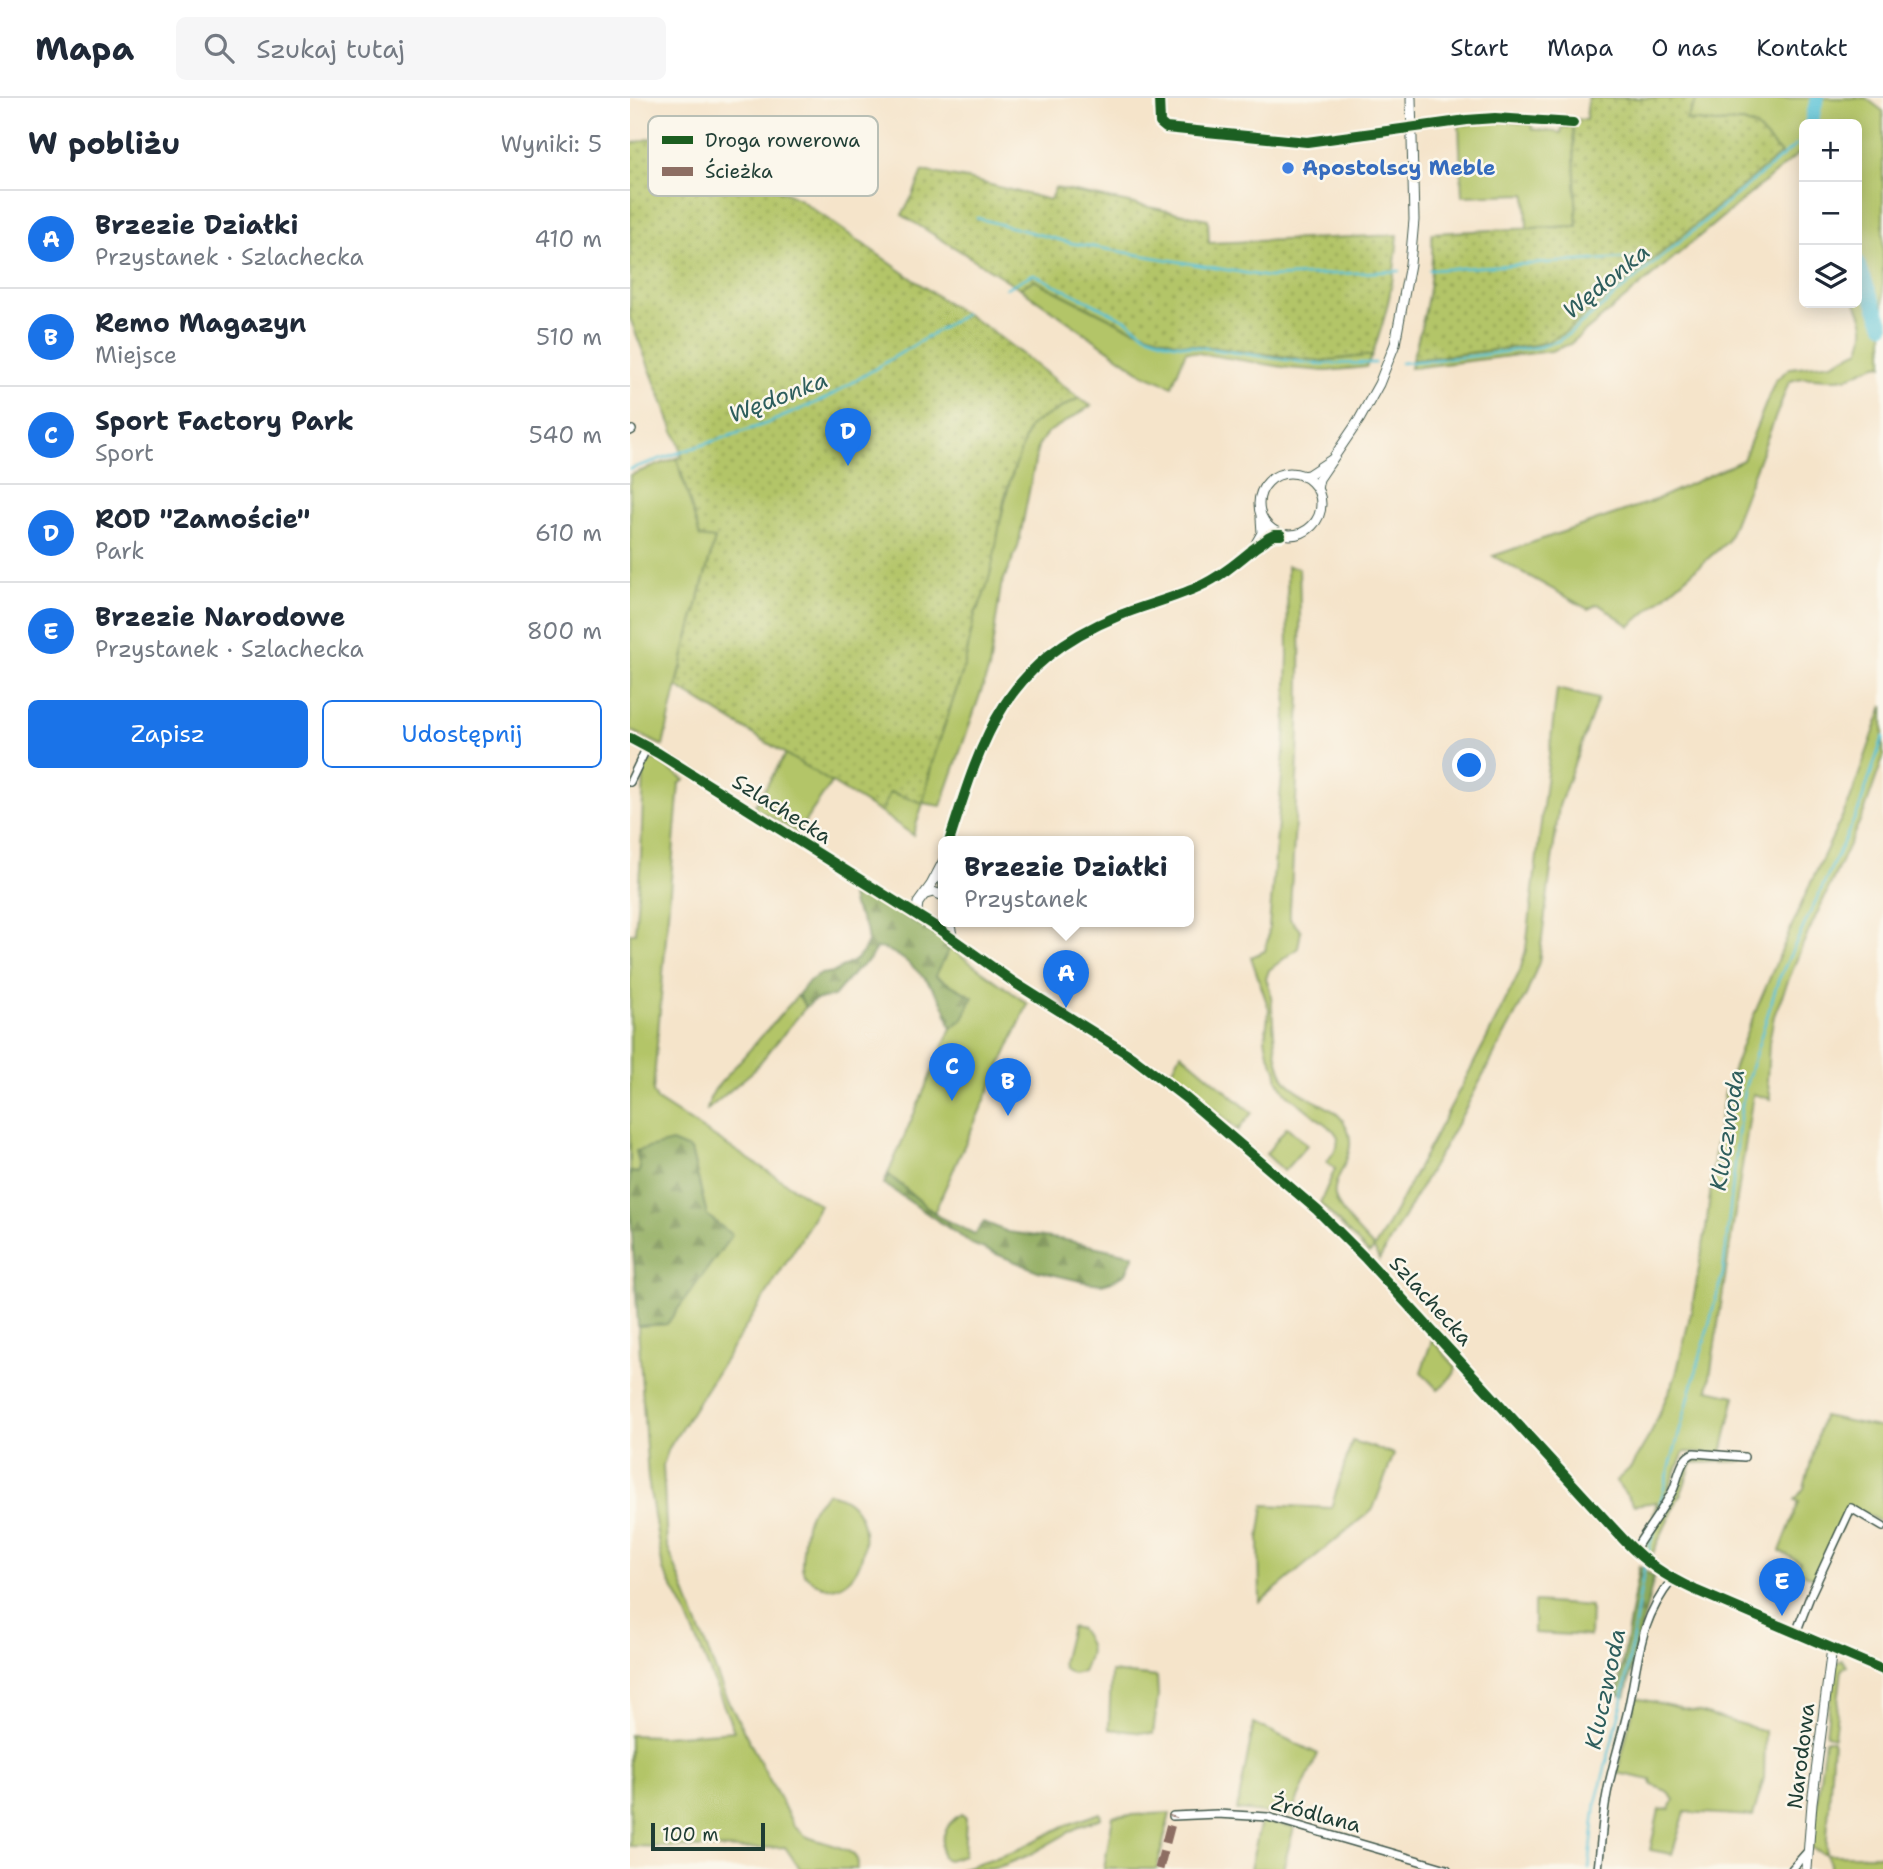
<!DOCTYPE html>
<html lang="pl">
<meta charset="utf-8">
<style>
:root{--surface:#fff;--page:#f6f6f7;--text:#1f2937;--muted:#747a83;--line:#e0e1e3;--accent:#1a73e8}
body{margin:0;font-family:"Shantell Sans",sans-serif;background:var(--page);color:var(--text)}
.controls{position:absolute;right:21px;top:21px;display:grid;overflow:hidden;border-radius:10px;box-shadow:0 4px 18px #0003}
.controls button{width:63px;height:63px;display:grid;place-items:center;padding:0;border:0;border-bottom:2px solid var(--line);background:var(--surface);color:var(--text);font:35px sans-serif}
.scale{position:absolute;left:21px;bottom:18px;width:114px;box-sizing:border-box;padding-left:7px;border:4px solid #1f3d34;border-top:0;font-size:19px;line-height:24px;white-space:nowrap;color:#1f3d34;-webkit-text-stroke:5px #fbf7ec;paint-order:stroke}
.you{position:absolute;left:840px;top:668px;width:24px;height:24px;margin:-18px;border:5px solid #fff;border-radius:50%;background:#1a73e8;box-shadow:0 0 0 10px #1a73e833}
.badge{display:grid;place-items:center;width:46px;height:46px;border-radius:50%;background:var(--accent);color:#fff;font-size:23px;font-weight:700}
.pin{position:absolute;translate:-50% -58px;filter:drop-shadow(0 2px 4px #0008)}
.pin::after{content:'';position:absolute;top:37px;width:24px;height:21px;background:inherit;clip-path:polygon(0 0,100% 0,50% 100%)}
.popup{position:absolute;left:308px;top:738px;width:256px;height:91px;box-sizing:border-box;display:grid;place-content:center;border-radius:10px;background:var(--surface);filter:drop-shadow(0 2px 5px #0005);font-size:23px;white-space:nowrap;color:var(--muted)}
.popup b{font-size:26px;color:var(--text)}
.popup::after{content:'';position:absolute;left:50%;top:100%;margin-left:-14px;border:14px solid transparent;border-top-color:var(--surface)}
.list{margin:0;padding:0;list-style:none}
h2{display:flex;justify-content:space-between;align-items:center;height:91px;margin:0;padding:0 28px;font-size:30px}
h2 small{font-size:23px;font-weight:400;color:var(--muted)}
.list li{display:grid;grid-template-columns:46px 1fr auto;gap:21px;align-items:center;box-sizing:border-box;height:98px;padding:0 28px;border-top:2px solid var(--line)}
.list b{display:block;font-size:26px;white-space:nowrap}
.list p{margin:0;font-size:23px;white-space:nowrap;color:var(--muted)}
.list em{font-size:23px;font-style:normal;color:var(--muted)}
.actions{display:flex;gap:14px;padding:21px 28px}
.actions a{flex:1;padding:16px 0;border:2px solid var(--accent);border-radius:10px;text-align:center;font-size:24px;color:var(--accent)}
.actions .main{background:var(--accent);color:#fff}
.icon{flex:none;width:38px;height:38px;fill:none;stroke:currentColor;stroke-width:2;stroke-linecap:round;stroke-linejoin:round}
.map{position:relative;flex:none;width:1253px;height:1771px;overflow:hidden}
header{display:flex;align-items:center;gap:42px;box-sizing:border-box;height:98px;padding:0 35px;background:var(--surface);border-bottom:2px solid var(--line)}
header strong{font-size:33px}
nav{display:flex;gap:38px;margin-inline-start:auto;font-size:24px}
.search{width:490px;height:63px;background:var(--page);display:flex;align-items:center;gap:18px;box-sizing:border-box;padding:0 24px;border-radius:10px;color:var(--muted);font-size:26px}
main{display:flex}
aside{flex:1;background:var(--surface)}
.map>svg:first-child{display:block}
</style>
<header>
<strong>Mapa</strong>
<div class="search"><svg class="icon" aria-label="search" viewBox="0 0 24 24"><circle cx="10" cy="10" r="6"/><path d="M15 15l6 6"/></svg>Szukaj tutaj</div>
<nav><a>Start</a><a>Mapa</a><a>O nas</a><a>Kontakt</a></nav>
</header>
<main>
<aside>
<h2>W pobliżu<small>Wyniki: 5</small></h2>
<ul class="list">
<li><span class="badge">A</span><div><b>Brzezie Działki</b><p>Przystanek · Szlachecka</p></div><em>410 m</em></li>
<li><span class="badge">B</span><div><b>Remo Magazyn</b><p>Miejsce</p></div><em>510 m</em></li>
<li><span class="badge">C</span><div><b>Sport Factory Park</b><p>Sport</p></div><em>540 m</em></li>
<li><span class="badge">D</span><div><b>ROD &quot;Zamoście&quot;</b><p>Park</p></div><em>610 m</em></li>
<li><span class="badge">E</span><div><b>Brzezie Narodowe</b><p>Przystanek · Szlachecka</p></div><em>800 m</em></li>
</ul>
<div class="actions"><a class="main">Zapisz</a><a>Udostępnij</a></div>
</aside>
<div class="map">
<svg width="1253" height="1771" viewBox="0 0 1253 1771">
<defs>
<pattern id="forest-firs" width="22" height="20" patternUnits="userSpaceOnUse" patternTransform="scale(1.75)"><rect width="22" height="20" fill="#8eaa5c"/><path d="M5 1l3.5 6h-7zM16 11l3.5 6h-7z" fill="#738c4d"/></pattern>
<pattern id="park-crowns" width="20" height="18" patternUnits="userSpaceOnUse" patternTransform="scale(1.75)"><rect width="20" height="18" fill="#b3c568"/><path d="M2 6a3 3 0 1 1 6 0M12 15a3 3 0 1 1 6 0" fill="none" stroke="#91a156"/></pattern>
<pattern id="garden-dots" width="8" height="8" patternUnits="userSpaceOnUse" patternTransform="scale(1.75)"><rect width="8" height="8" fill="#b3c568"/><path d="M2 2h.1M6 6h.1" fill="none" stroke="#91a156" stroke-width="1.8" stroke-linecap="round"/></pattern>
</defs>
<rect width="100%" height="100%" fill="#fbf7ec"/>
<filter id="ink" filterUnits="userSpaceOnUse"><feTurbulence type="fractalNoise" baseFrequency=".0143" numOctaves="2"/><feDisplacementMap in="SourceGraphic" scale="14" xChannelSelector="R" yChannelSelector="G"/><feConvolveMatrix kernelMatrix="1 2 1 2 8 2 1 2 1" color-interpolation-filters="sRGB"/></filter>
<filter id="wash" filterUnits="userSpaceOnUse"><feTurbulence type="fractalNoise" baseFrequency=".00686" numOctaves="4" result="noise"/><feDisplacementMap in="SourceGraphic" scale="28" xChannelSelector="R" yChannelSelector="G"/><feGaussianBlur stdDeviation="1.57" result="paint"/><feColorMatrix in="noise" values="0 0 0 0 0 0 0 0 0 0 0 0 0 0 0 0 0 1.4 0 .05"/><feComposite in="paint" operator="in"/></filter>
<g filter="url(#wash)">
<rect width="100%" height="100%" fill="#f5e4ca"/>
<g fill="#b3c568" stroke="#69814e" stroke-width="2">
<path d="M1067,0H1236L1253,13V268L1252,266C1238,267 1228,277 1215,280C1196,284 1176,275 1159,284L1097,444L1000,528L968,506L958,511L863,458L1023,403L1113,362L1145,283L1160,270L1202,265L1230,252C1237,231 1235,224 1226,205L1227,26H1174V67L1173,58L1168,56L940,246L921,253L780,270L782,262L904,247L917,244L933,235L1150,56L1126,29L1113,24L1086,25L1056,22Z"/>
<polygon points="871,23 902,26 902,31 931,35 932,29 943,28 947,128 897,130 896,96 832,98 829,27"/>
<polygon points="404,182 495,228 644,258 691,263 742,257 736,269 697,273 659,270 556,253 542,288 515,277 390,190"/>
<polygon points="449,300 461,308 417,335 408,348 388,449 371,488 359,571 311,708 293,705 283,737 251,715 260,694 293,704 302,665 334,569 345,515 349,510 380,383 399,329 405,324"/>
<polygon points="47,360 52,381 85,441 56,548 33,648 0,632 0,377"/>
<path d="M657,468L669,470C673,584 667,697 660,810V821L671,833L668,850L639,872L636,881L640,891C644,915 642,969 658,985C663,990 670,994 676,998C689,1006 707,1011 715,1026C732,1056 701,1077 705,1098C708,1114 733,1138 744,1150L754,1134L855,944L890,873L896,851L927,591L968,601L929,708L909,864L897,895L831,1019L749,1162L744,1151L739,1156L690,1105L705,1071L697,1064L707,1049L708,1039L704,1033L657,996L648,983L646,972L638,955L635,941L639,911L621,859L635,853L638,840L655,642L658,558Z"/>
<polygon points="1253,608 1253,660 1235,712 1173,846 1144,918 1139,944 1137,982 1141,1001 1123,996 1078,1292 1105,1298 1092,1355 1054,1354 1036,1397 1023,1417 1027,1404 1004,1407 986,1383 1001,1369 1021,1335 1046,1277 1062,1209 1076,1131 1086,1046 1095,994 1117,933 1177,793 1220,702"/>
<polygon points="156,655 202,684 167,735 124,709"/>
<path d="M24,661L55,682L49,686L23,994L27,1002L190,1107L171,1141L39,1350L33,1367L37,1447L95,1597L164,1728C169,1732 173,1737 178,1739C192,1746 235,1750 227,1771H170L155,1749L113,1751L0,1748V1637L33,1638L104,1633L54,1510L33,1472L18,1381L8,1228L37,1226L77,1117L61,1052L7,1053L11,1070L8,1075L0,1074V835H5L11,757L14,667Z"/>
<polygon points="320,850 398,906 304,1115 258,1076 321,930 333,921 343,899 305,879"/>
<polygon points="168,897 176,909 122,974 77,1012 80,1000 85,991"/>
<polygon points="551,955 622,1015 608,1032 541,975"/>
<polygon points="657,1029 677,1047 654,1073 636,1056"/>
<polygon points="802,1242 826,1269 824,1276 808,1292 791,1274"/>
<polygon points="1193,1318 1253,1330 1253,1425 1221,1409 1186,1481 1167,1472 1170,1464 1150,1453 1169,1404 1165,1402 1174,1390"/>
<polygon points="722,1343 764,1356 743,1411 630,1504 629,1440 634,1407 701,1410"/>
<polygon points="1068,1359 1114,1361 1114,1363 1062,1365 1051,1396 1050,1396 1020,1461 1009,1451 1046,1393 1058,1362"/>
<path d="M198,1395C261,1406 232,1510 188,1486C169,1476 171,1471 173,1452C175,1424 176,1414 198,1395Z"/>
<polygon points="904,1504 961,1508 960,1538 904,1535"/>
<path d="M441,1529L450,1531C463,1549 462,1554 453,1574L442,1576L434,1571L432,1565Z"/>
<polygon points="1212,1562 1217,1568 1212,1571 1204,1639 1196,1637 1204,1567"/>
<polygon points="481,1574 527,1579 528,1599 523,1636 479,1631"/>
<polygon points="1006,1600 1069,1614 1135,1633 1134,1680 1123,1718 1055,1714 1042,1756 1020,1752 1029,1712 1040,1711 1044,1702 1037,1693 1022,1687 1021,1682 987,1675"/>
<polygon points="624,1625 688,1656 660,1718 607,1712"/>
<polygon points="1195,1642 1203,1642 1196,1757 1181,1750"/>
<polygon points="470,1715 471,1720 452,1727 399,1757 377,1766 361,1771 330,1771 383,1754 434,1728"/>
<polygon points="540,1715 527,1771 474,1771 483,1718"/>
<path d="M332,1716L336,1720L334,1757L318,1762L313,1760C308,1744 316,1724 332,1716Z"/>
<polygon points="631,1723 664,1729 653,1771 620,1771"/>
</g>
<g fill="url(#forest-firs)" stroke="#567448" stroke-width="2">
<path d="M226,788L321,847L305,878L343,899L333,921L321,930C318,923 317,914 314,908C304,887 270,850 246,850L239,862L224,874L204,898L185,902L176,909L168,897L179,883L191,876L204,874L227,861L233,854L238,844L236,830L223,808L220,792Z"/>
<polygon points="42,1044 61,1052 77,1117 102,1137 37,1226 8,1228 0,1105 0,1074 8,1075 10,1070 6,1053"/>
<polygon points="258,1076 309,1119 345,1136 354,1124 378,1134 435,1142 504,1157 496,1175 482,1183 472,1186 455,1184 408,1173 342,1146 254,1086"/>
<polygon points="1009,1468 1024,1479 995,1599 987,1597"/>
</g>
<polygon fill="url(#park-crowns)" stroke="#69814e" stroke-width="2" points="1196,1757 1253,1757 1253,1771 1200,1771 1200,1766"/>
<g fill="url(#garden-dots)" stroke="#69814e" stroke-width="2">
<path d="M958,0H1067L1056,22L1086,25L1113,24L1126,29L1151,56L934,235L917,244L904,247L782,262C795,219 804,180 802,135L947,128L943,25L944,21L956,22Z"/>
<path d="M59,30L110,70L134,85L169,101L317,205L359,231L449,300L405,324L399,329C391,354 380,378 374,403C367,436 363,487 345,515L334,569L302,664L293,705L260,694L251,715L47,589L56,548L85,441L70,439L47,360L52,358L49,346L0,220V46Z"/>
<path d="M293,73L337,81L420,102L425,90L578,121L579,145L768,137C764,181 758,215 742,257L691,263L548,245L495,228L404,182L390,190L272,117L283,97Z"/>
</g>
<g fill="none" stroke-linecap="round" stroke-linejoin="round">
<g stroke="#5ac3d7" stroke-width="2.5">
<polyline points="1169,44 1174,42"/>
<polyline points="347,120 441,145 638,179 769,173"/>
<polyline points="799,172 1015,159"/>
<polyline points="376,190 403,176 496,222 515,236 540,245 684,266 745,265"/>
<polyline points="771,265 843,258 909,249 928,243 940,235 1166,47"/>
<polyline points="0,371 138,325 197,300 335,216"/>
<polyline points="1030,1405 1093,1175 1110,1019 1114,993 1148,883 1229,711 1253,639"/>
<polyline points="1017,1459 1025,1428"/>
<polyline points="959,1771 966,1704 992,1606 1015,1465"/>
</g>
<g stroke="#5ac3d7" stroke-width="14">
<polyline points="1181,26 1187,0"/>
<polyline points="1227,163 1253,227"/>
</g>
</g>
</g>
<g filter="url(#ink)">
<g fill="none" stroke-linecap="round" stroke-linejoin="round">
<g stroke="#3f564a" stroke-width="10">
<g id="minor">
<polyline points="529,0 530,25 536,30 677,44 837,22 865,20 943,25"/>
<polyline points="0,333 2,332"/>
<polyline points="0,684 17,649"/>
<path d="M1004,1453C1016,1433 1032,1413 1043,1392C1049,1379 1050,1360 1064,1355L1114,1359"/>
<polyline points="1166,1535 1181,1496 1221,1410 1253,1429"/>
<polyline points="543,1718 587,1716 638,1719 817,1771"/>
<path d="M968,1771C971,1748 972,1724 976,1701C981,1671 991,1642 998,1612C1009,1562 1008,1524 1042,1482"/>
<polyline points="1162,1771 1178,1753"/>
</g>
</g>
<g stroke="#3f564a" stroke-width="11">
<g id="tertiary">
<circle cx="660" cy="406" r="31"/>
<polyline points="672,378 678,377 701,362"/>
<polyline points="687,391 689,381 729,322 749,286 765,246 780,166 784,122 781,0"/>
<polyline points="624,449 632,435 631,420"/>
<path d="M0,640L28,655L306,829L385,885L501,958L557,1001L687,1112L736,1161L994,1442C1016,1465 1035,1478 1065,1492L1253,1572"/>
<path d="M319,744C353,636 375,564 488,518C514,507 542,501 568,489C588,480 604,467 621,453C626,448 633,445 638,440L644,437H651"/>
<polyline points="312,770 314,791"/>
<polyline points="296,796 303,794 314,798"/>
<polyline points="290,819 287,812 288,805 301,787 314,762"/>
<polyline points="319,824 323,841"/>
<polyline points="1177,1771 1182,1705 1202,1550"/>
</g>
</g>
<use href="#minor" stroke="#fff" stroke-width="7"/>
<use href="#tertiary" stroke="#fff" stroke-width="9"/>
<polyline stroke="#8d6e63" stroke-width="9" stroke-dasharray="18 9" stroke-linecap="butt" points="529,1771 543,1718"/>
<g stroke="#fbf7ec" stroke-width="15">
<g id="cycleway">
<polyline points="529,0 530,25 536,30 677,44 837,22 865,20 943,25"/>
<path d="M0,640L28,655L306,829L385,885L501,958L557,1001L687,1112L736,1161L994,1442C1016,1465 1035,1478 1065,1492L1253,1572"/>
<path d="M319,744C353,636 375,564 488,518C514,507 542,501 568,489C588,480 604,467 621,453C626,448 633,445 638,440L644,437H651"/>
</g>
</g>
<use href="#cycleway" stroke="#1b5e20" stroke-width="10"/>
</g>
</g>
<circle fill="#3f7fe0" stroke="#fbf7ec" stroke-width="2.5" cx="658" cy="70" r="7"/>
<g text-anchor="middle" dominant-baseline="central" stroke-width="5" stroke-linejoin="round" paint-order="stroke">
<g font-size="21" font-weight="bold" fill="#366cbe" stroke="#fbf7ec" text-anchor="start">
<text x="672" y="70">Apostolscy Meble</text>
</g>
<g font-size="21" fill="#1f3d34" stroke="#fbf7ec">
<text transform="translate(152 711) rotate(32)">Szlachecka</text>
<text transform="translate(801 1203) rotate(48)">Szlachecka</text>
<text transform="translate(1171 1658) rotate(-83)">Narodowa</text>
<text transform="translate(686 1716) rotate(15)">Źródlana</text>
</g>
<g font-size="23" font-style="italic" fill="#2e5e5d" stroke="#fbf7ec">
<text transform="translate(976 183) rotate(-39)">Wędonka</text>
<text transform="translate(148 299) rotate(-21)">Wędonka</text>
<text transform="translate(1097 1032) rotate(-81)">Kluczwoda</text>
<text transform="translate(975 1591) rotate(-78)">Kluczwoda</text>
</g>
</g>
<rect x="18" y="18" width="230" height="80" rx="10" fill="#fbf7ec" stroke="#b9bfb5" stroke-width="2"/>
<rect x="32" y="38" width="31" height="8" fill="#1b5e20"/>
<rect x="32" y="69" width="31" height="9" fill="#8d6e63"/>
<g font-size="19" fill="#1f3d34">
<text x="75" y="49">Droga rowerowa</text>
<text x="75" y="80">Ścieżka</text>
</g>
</svg>
<div class="controls">
<button>+</button>
<button>−</button>
<button><svg class="icon" aria-label="layers" viewBox="0 0 24 24"><path d="M12 4l9 5-9 5-9-5zM3 14l9 5 9-5"/></svg></button>
</div>
<div class="scale">100 m</div>
<div class="you"></div>
<div class="pin badge" style="left:436px;top:910px">A</div>
<div class="popup"><b>Brzezie Działki</b>Przystanek</div>
<div class="pin badge" style="left:378px;top:1018px">B</div>
<div class="pin badge" style="left:322px;top:1003px">C</div>
<div class="pin badge" style="left:218px;top:368px">D</div>
<div class="pin badge" style="left:1152px;top:1518px">E</div>
</div>
</main>
